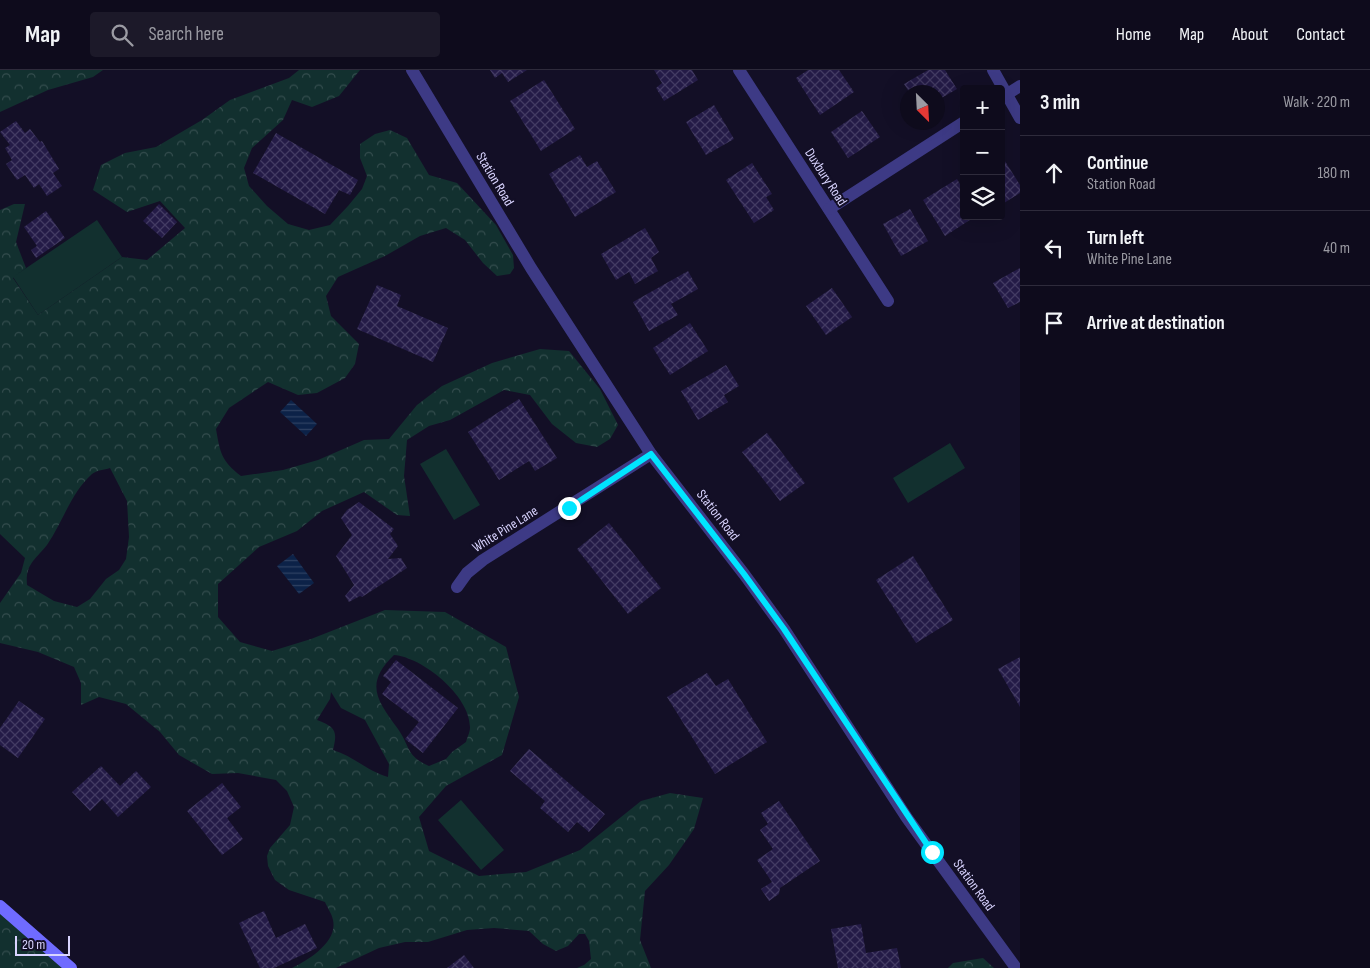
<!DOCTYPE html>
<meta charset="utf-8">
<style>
:root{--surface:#0e0b1c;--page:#1c1929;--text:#f1f3f6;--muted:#9b9ba3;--line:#2e2b3b}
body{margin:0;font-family:"Sofia Sans Condensed",sans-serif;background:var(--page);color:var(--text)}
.controls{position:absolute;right:15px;top:15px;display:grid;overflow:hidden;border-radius:5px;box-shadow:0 5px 20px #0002}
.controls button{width:45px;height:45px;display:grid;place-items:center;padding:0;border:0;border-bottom:1px solid var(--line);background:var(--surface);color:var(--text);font:25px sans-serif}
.compass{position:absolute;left:900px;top:15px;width:45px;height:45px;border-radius:50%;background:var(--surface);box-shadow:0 5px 20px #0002;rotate:156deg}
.scale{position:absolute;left:15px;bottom:12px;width:55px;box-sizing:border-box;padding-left:5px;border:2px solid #d9d4ff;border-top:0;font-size:14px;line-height:18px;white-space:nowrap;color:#d9d4ff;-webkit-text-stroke:4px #130f26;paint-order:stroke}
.stop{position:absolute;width:15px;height:15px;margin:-11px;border:4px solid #00e5ff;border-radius:50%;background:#fff}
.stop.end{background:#00e5ff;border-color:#fff;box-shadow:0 1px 5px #0008}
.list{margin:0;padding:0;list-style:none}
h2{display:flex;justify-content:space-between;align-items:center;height:65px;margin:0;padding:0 20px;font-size:21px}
h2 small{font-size:16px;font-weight:400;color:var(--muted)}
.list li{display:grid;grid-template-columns:32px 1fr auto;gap:15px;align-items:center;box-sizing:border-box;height:75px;padding:0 20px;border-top:1px solid var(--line)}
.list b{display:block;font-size:19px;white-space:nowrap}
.list p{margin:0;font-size:16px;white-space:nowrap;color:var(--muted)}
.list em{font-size:16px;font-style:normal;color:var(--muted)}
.icon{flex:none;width:28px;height:28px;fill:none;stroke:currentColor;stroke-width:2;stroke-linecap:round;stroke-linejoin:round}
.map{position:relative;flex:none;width:1020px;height:898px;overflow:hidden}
header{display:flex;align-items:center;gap:30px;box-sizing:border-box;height:70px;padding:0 25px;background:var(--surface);border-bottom:1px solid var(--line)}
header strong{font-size:24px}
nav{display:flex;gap:28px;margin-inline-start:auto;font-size:18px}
.search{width:350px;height:45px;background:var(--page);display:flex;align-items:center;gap:12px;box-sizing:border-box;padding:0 18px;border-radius:5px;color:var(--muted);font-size:19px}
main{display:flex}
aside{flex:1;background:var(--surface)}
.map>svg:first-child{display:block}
</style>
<header>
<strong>Map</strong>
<div class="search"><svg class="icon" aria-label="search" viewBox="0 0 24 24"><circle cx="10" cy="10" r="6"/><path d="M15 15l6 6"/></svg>Search here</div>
<nav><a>Home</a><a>Map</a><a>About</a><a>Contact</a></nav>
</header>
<main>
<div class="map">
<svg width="1020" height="898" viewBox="0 0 1020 898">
<defs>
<pattern id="forest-crowns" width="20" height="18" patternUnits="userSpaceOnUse" patternTransform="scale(1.25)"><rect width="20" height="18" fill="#12302f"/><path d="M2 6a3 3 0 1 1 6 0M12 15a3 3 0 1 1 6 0" fill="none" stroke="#344d4e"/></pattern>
<pattern id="water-rules" width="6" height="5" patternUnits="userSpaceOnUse" patternTransform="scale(1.25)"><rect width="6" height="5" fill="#0c2248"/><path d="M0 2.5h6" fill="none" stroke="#2f4163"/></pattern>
<pattern id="building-cross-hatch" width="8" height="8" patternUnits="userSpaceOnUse" patternTransform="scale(1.25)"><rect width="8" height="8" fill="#241b47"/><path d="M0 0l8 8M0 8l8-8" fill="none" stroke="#433b63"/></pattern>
</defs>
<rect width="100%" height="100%" fill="#130f26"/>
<g fill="url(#forest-crowns)" fill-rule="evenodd">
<polygon points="0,0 103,0 93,7 48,20 0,42"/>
<path d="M299,0H360L339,26L312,37L292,30L283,50L252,78L244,98L249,116L267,136L288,154L309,160L330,155L348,136L362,119L367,106L360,88V74L375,64L390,60L407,68L429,105L457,113L496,155L513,185L514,198L510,204L497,206L483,193L465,170L446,158L420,166L385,186L338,207L326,226L331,246L359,274L355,294L345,308L317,323L298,325L268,312L229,338L216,359C220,382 221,391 241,406L283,400L318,390L364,370L389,369L417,335L442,316L492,293L540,279L569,281L600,319L618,355L610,369L597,377L576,373L552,354L530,325L504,320L450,350L429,356L407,370L404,406L410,446L397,445L364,422L322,441L297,461L259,477L218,514V547L240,572L272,581L311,569L385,540L445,542L506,577L519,627L502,685L446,716L419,747L429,781L479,806L526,802L580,780L641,731L670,723L703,728L694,759L669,795L645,821L640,870L651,898H577L584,895L591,889L589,871L585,864H579L568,876L556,881L543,874L529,861L494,858L467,860L428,872H405L379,878L336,898H292C308,890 338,872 333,850C332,844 327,837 325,832L289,820L275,810L268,796L267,786L270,778L290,755L294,737L287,721L276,710L238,703L212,704L179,685L160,662L126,634L99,627L81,635V613L74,597L38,582L0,573V533L21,503L25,488L0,464V140L14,134H25L16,172L26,198L13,208L38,245L122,187L147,190L185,158L160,131L127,142L93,120L101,95L125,83L156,77L202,50L230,30L289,8ZM110,398L127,431L129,467L126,489L119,500L106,509L90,529L77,537L54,531L27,515C25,494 36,489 47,475C63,452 70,424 92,404C97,400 104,400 110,398ZM394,585C422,587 471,626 470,658C470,662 467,668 466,672L452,682L446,689L429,696C406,686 410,676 398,659C377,630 364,614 394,585ZM331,622L341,638L365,650L389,694L388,707C369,702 353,686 333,680C338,660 335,657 317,650L330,629Z"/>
<polygon points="0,836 71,898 0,898"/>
<polygon points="983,888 994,898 948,898 953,893"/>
</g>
<g fill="#12302f">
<polygon points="97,150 122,187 38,245 13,207"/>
<polygon points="950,373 965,398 908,433 893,408"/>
<polygon points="446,379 480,435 454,450 420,394"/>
<polygon points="461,730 504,780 481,800 438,750"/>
</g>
<g fill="url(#water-rules)">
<polygon points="291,330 317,354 306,366 280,342"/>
<polygon points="293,484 314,513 299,524 277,496"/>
</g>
<g fill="url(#building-cross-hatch)">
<polygon points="490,0 527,0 508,12 502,3 495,8"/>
<polygon points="654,0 692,0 698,10 664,31 656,18 662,13"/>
<polygon points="808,0 839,0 854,22 820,45 796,8"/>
<polygon points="928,0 945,0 957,19 938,30 938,22 909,22 904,14"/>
<polygon points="544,10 575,59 541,81 510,31"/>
<polygon points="714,35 734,69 706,85 686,52"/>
<polygon points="862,41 880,67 848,88 831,62"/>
<polygon points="16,51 25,63 30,59 40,72 42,71 59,99 53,103 62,116 47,126 39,114 34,118 25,105 17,110 6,94 12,90 5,78 10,75 0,62"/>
<polygon points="276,63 358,110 350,125 339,120 325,144 253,103"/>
<polygon points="580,85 587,97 597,91 616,122 575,147 549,104"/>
<polygon points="1001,85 1020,115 1020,123 1004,133 1001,129"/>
<polygon points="752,93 772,124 766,127 774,140 754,153 726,110"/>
<polygon points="957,109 964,121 964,146 976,146 945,166 923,130"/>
<polygon points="159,134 177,152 162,168 143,151"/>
<polygon points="910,139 928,171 901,186 883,154"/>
<polygon points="46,141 65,168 36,188 31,180 37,176 24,157"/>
<polygon points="645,158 659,182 651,188 658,201 635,214 629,202 616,210 601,184"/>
<polygon points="1020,198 1020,232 1008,238 993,213"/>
<polygon points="688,201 698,219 671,234 678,245 649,261 633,232"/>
<polygon points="377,215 401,225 397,236 448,258 433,292 357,259"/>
<polygon points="832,218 852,247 826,265 806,236"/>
<polygon points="690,253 708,281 670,305 653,278"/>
<polygon points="726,295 739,316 724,325 728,332 698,350 681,321"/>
<polygon points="519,329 557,388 535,401 529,391 499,410 468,362"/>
<polygon points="767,363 805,413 780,431 742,382"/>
<polygon points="359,432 394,459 390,464 398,476 388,489 401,488 407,498 362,527 360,526 349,532 345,526 354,515 336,486 352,465 341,448 347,440"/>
<polygon points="609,453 661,518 628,544 577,479"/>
<polygon points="913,486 953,550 916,573 876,510"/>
<polygon points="1020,587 1020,637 998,599"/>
<polygon points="396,590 458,638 423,683 405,669 419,652 382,624 391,612 383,606"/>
<polygon points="707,603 716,616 728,609 767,672 715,704 667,627"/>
<polygon points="19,631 45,649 18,688 0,675 0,658"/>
<polygon points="529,679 605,744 589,762 577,752 568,762 540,738 545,731 510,701"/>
<polygon points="101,696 120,716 136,701 151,717 118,747 102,729 90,741 72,722"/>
<polygon points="222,713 241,737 227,748 243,769 222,785 187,741"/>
<polygon points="779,731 820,791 780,818 779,824 769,831 761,819 772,812 757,790 773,779 760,760 768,754 761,743"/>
<polygon points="264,841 276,868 305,854 317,878 274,898 260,898 239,853"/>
<polygon points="861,854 866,883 897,878 901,898 838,898 831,859"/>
<polygon points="464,885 474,898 447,898"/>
</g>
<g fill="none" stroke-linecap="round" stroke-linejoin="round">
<g stroke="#3d3a85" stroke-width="12">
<polyline points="739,0 888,231"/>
<polyline points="993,0 1020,48"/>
<polyline points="1001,28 1020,16"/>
<polyline points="829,139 964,52"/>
<polyline points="457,517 467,503 483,490 651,384"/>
</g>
<polyline stroke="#3d3a85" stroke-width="12" points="412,0 531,198 651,384 744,504 784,559 907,748 1016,898"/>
<polyline stroke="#6f6bff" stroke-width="12" points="0,836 71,898"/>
</g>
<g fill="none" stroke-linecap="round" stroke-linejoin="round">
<polyline stroke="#00e5ff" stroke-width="6" points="569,438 651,384 744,504 784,559 932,782"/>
</g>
<g text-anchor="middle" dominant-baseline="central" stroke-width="4" stroke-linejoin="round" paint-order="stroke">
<g font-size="14" fill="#d9d4ff" stroke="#130f26">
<text transform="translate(826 107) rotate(57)">Duxbury Road</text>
<text transform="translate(495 109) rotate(59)">Station Road</text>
<text transform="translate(718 445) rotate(52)">Station Road</text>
<text transform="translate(505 459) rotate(-32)">White Pine Lane</text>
<text transform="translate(974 815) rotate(54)">Station Road</text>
</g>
</g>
</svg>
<div class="controls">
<button>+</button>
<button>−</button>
<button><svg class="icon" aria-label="layers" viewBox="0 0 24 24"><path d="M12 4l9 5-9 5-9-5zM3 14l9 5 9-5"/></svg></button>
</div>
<svg class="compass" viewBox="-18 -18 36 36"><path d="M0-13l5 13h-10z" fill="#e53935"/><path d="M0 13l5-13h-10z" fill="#9b9ba3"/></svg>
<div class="scale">20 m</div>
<div class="stop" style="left:932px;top:782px"></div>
<div class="stop end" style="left:569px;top:438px"></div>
</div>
<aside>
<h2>3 min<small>Walk · 220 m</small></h2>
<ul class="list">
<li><svg class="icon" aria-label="ahead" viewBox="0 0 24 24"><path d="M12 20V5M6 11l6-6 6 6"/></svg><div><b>Continue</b><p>Station Road</p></div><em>180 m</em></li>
<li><svg class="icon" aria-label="left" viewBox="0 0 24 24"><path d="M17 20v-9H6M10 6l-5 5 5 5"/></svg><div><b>Turn left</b><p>White Pine Lane</p></div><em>40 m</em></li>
<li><svg class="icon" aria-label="arrive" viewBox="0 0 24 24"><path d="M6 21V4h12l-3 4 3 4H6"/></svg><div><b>Arrive at destination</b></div></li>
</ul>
</aside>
</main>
